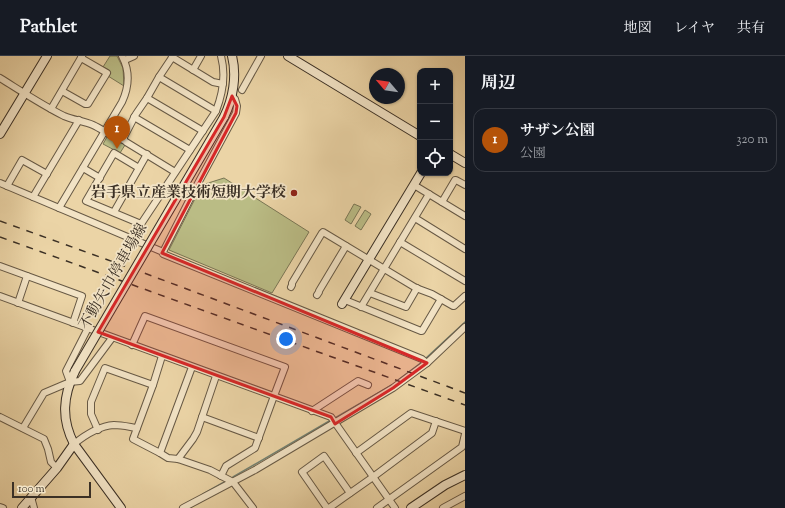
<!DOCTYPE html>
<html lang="ja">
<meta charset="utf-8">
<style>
:root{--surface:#171b24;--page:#20242c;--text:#f1f3f6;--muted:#9ea1a6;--line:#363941;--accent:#b45309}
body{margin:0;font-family:"Sorts Mill Goudy","Noto Serif JP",serif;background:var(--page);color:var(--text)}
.controls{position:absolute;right:12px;top:12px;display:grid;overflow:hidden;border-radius:8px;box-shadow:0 1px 3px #0004}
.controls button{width:36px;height:36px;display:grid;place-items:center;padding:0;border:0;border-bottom:1px solid var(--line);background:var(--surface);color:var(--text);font:20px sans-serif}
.compass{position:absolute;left:369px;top:12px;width:36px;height:36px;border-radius:50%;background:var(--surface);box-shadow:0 1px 3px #0004;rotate:299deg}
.scale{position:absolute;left:12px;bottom:10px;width:79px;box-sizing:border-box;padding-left:4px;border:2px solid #3b3025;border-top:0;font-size:11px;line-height:14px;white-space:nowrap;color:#3b3025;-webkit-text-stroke:3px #f2e3c5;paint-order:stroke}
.you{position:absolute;left:286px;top:283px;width:14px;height:14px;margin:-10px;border:3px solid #fff;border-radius:50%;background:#1a73e8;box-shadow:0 0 0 6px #1a73e833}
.badge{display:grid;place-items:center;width:26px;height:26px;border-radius:50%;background:var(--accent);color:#fff;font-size:13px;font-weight:700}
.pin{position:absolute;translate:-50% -33px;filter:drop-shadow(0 1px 2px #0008)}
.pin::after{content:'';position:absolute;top:21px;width:14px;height:12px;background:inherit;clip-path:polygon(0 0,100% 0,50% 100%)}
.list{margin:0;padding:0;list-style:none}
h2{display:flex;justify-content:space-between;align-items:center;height:52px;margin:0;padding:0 16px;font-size:17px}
h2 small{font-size:13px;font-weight:400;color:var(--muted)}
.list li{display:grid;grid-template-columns:26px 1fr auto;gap:12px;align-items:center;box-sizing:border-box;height:64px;margin:0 8px 8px;padding:0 8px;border:1px solid var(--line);border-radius:12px}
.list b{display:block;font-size:15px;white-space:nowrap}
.list p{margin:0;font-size:13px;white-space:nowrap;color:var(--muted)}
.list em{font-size:13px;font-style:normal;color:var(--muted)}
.icon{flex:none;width:22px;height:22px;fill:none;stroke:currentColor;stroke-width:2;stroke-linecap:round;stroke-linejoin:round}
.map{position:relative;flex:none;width:465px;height:452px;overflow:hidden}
header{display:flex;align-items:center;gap:24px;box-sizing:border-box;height:56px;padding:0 20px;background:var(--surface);border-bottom:1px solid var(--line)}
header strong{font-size:19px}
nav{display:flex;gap:22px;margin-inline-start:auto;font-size:14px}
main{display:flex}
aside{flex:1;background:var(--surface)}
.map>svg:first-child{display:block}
</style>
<header>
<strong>Pathlet</strong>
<nav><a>地図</a><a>レイヤ</a><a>共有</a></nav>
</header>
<main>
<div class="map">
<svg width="465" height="452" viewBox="0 0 465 452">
<rect width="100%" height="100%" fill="#ebd4a6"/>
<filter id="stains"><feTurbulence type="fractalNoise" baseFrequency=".005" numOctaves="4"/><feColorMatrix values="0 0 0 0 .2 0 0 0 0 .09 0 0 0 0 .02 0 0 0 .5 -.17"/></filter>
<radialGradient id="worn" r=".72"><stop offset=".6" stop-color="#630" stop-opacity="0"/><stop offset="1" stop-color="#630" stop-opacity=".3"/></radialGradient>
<g fill="#babc85" stroke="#7a7655">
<polygon points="110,0 117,0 123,12 124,30 108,20 109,14 103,11"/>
<path d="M107,81C113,84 119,85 125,89L120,97L103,88Z"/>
<polygon points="224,122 309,176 272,237 169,194 202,129"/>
<polygon points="354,148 361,151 351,168 345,164"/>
<polygon points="365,154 371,158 361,174 355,170"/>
</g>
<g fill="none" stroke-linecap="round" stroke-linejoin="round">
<g stroke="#738273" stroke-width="1.5">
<polyline points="425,303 465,266"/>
<polyline points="398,324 422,306"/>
<polyline points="335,362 392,329"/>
<polyline points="233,421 331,364"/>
<polyline points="203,438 226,425"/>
</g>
<g stroke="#675945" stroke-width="8">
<g id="street">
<polyline points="173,0 159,21 147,42 136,58 124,81 124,84 126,86 175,116"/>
<polyline points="172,1 213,26 223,28"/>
<polyline points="125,4 134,0"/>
<polyline points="193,14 201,0"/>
<polyline points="159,21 216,55"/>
<path d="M0,22C21,35 42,49 64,60C73,64 84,65 93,69C104,74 112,82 124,84"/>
<polyline points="242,34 261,0"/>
<polyline points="62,35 85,48 88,48 107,17 81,2"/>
<polyline points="147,42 203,75"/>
<polyline points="51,53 82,0"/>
<polyline points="134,61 190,94"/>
<polyline points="83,112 100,122"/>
<path d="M139,112L114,97L86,145L141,168L216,55C223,37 226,19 221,0"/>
<polyline points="0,127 163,196 163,198 422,303 427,307"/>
<polyline points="414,129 465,160"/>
<polyline points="7,130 22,104 47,118"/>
<polyline points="33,141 79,64"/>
<polyline points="442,146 455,124 456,124 465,129"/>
<path d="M59,152L122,46C129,31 130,15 122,0"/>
<polyline points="114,156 147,98"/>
<polyline points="415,162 465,193"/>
<polyline points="400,186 465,225"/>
<polyline points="163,196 196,131 236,57 237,50 235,43 232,40"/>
<polyline points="0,210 82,240 73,267"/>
<polyline points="291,231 292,229 292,227 322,177 323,176 416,232 432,238 453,250 454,250 465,240"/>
<polyline points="370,237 406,251 417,232"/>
<polyline points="317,239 319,236 319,235 346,190"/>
<polyline points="0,240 331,361 395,452"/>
<polyline points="345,244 421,275 422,275 441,243"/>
<polyline points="18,247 27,220"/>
<polyline points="361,251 429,138"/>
<polyline points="132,289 145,260 285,311 274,340 255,392 226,410 221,420"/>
<polyline points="162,300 153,329 133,383 160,397 168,402 178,403 210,414 233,426 253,452"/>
<polyline points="70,326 66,315 88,272"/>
<polyline points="312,355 358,325 368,329"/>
<polyline points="0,361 44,383 48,393 51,406 57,412"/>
<polyline points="202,361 259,382"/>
<polyline points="23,372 44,337 70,326 80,325 112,282"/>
<polyline points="98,374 91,358 91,346 105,312 153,329"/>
<path d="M74,388C85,379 100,370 114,369C122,369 130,371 137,372"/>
<polyline points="160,397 192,311"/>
<polyline points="356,397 411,357 465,375"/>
<polyline points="178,403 193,383 197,376 216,320"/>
<polyline points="31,441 34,452"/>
<polyline points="0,451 3,452"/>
<polyline points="183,452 255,414 393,332 427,307 465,271"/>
<polyline points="327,452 302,416 324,400 350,437"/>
<polyline points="329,452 373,421 432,377 436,365"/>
<polyline points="377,452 462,391 465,378"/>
<polyline points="443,452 465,440"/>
</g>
</g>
<g stroke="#3b3025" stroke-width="10">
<g id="secondary">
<polyline points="288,0 420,80"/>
<path d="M224,61C233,43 237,20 232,0"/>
<polyline points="0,78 47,0"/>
<polyline points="450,98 465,107"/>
<polyline points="342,248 421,117"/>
<path d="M75,315C63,340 61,363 74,388L121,452"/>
<polyline points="22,452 57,412 74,388"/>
<polyline points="411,452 445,429 465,419"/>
</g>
</g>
<use href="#street" stroke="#f2e3c5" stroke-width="6"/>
<use href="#secondary" stroke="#f2e3c5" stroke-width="8"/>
<g stroke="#3b3025" stroke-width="1.5" stroke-dasharray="7 7" stroke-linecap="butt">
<polyline points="0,165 144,217 465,337"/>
<polyline points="0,181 465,349"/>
</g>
<g stroke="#3b3025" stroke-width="10" stroke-linecap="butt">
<polyline id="secondary-bridge" points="75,315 224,61"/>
</g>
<use href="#secondary-bridge" stroke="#f2e3c5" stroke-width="8"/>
</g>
<path fill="#d62828" fill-opacity="0.2" stroke="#d62828" stroke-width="3" stroke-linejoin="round" d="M232,40L237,50L236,57L162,197L427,307L393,332L335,368L331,361L98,276L224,61Z"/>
<circle fill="#8f2418" stroke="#f2e3c5" stroke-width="1.5" cx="294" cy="137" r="4"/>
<g text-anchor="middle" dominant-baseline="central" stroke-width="3.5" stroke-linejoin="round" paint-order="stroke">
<g font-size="15" font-weight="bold" fill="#3b3025" stroke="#f2e3c5" text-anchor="end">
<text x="286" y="137">岩手県立産業技術短期大学校</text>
</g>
<g font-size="15" fill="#3b3025" stroke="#f2e3c5">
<text transform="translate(114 221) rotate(-60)">不動矢巾停車場線</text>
</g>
</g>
<rect width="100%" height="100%" filter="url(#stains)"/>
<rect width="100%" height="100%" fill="url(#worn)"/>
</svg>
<div class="controls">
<button>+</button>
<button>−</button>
<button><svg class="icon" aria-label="locate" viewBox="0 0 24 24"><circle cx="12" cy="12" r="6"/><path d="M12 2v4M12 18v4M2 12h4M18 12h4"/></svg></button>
</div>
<svg class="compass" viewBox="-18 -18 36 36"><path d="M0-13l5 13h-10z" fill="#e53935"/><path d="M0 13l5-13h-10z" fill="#9ea1a6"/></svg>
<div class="scale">100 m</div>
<div class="you"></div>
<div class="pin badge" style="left:117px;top:93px">1</div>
</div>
<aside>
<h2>周辺<small></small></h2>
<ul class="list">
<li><span class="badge">1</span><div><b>サザン公園</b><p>公園</p></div><em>320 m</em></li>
</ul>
</aside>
</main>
